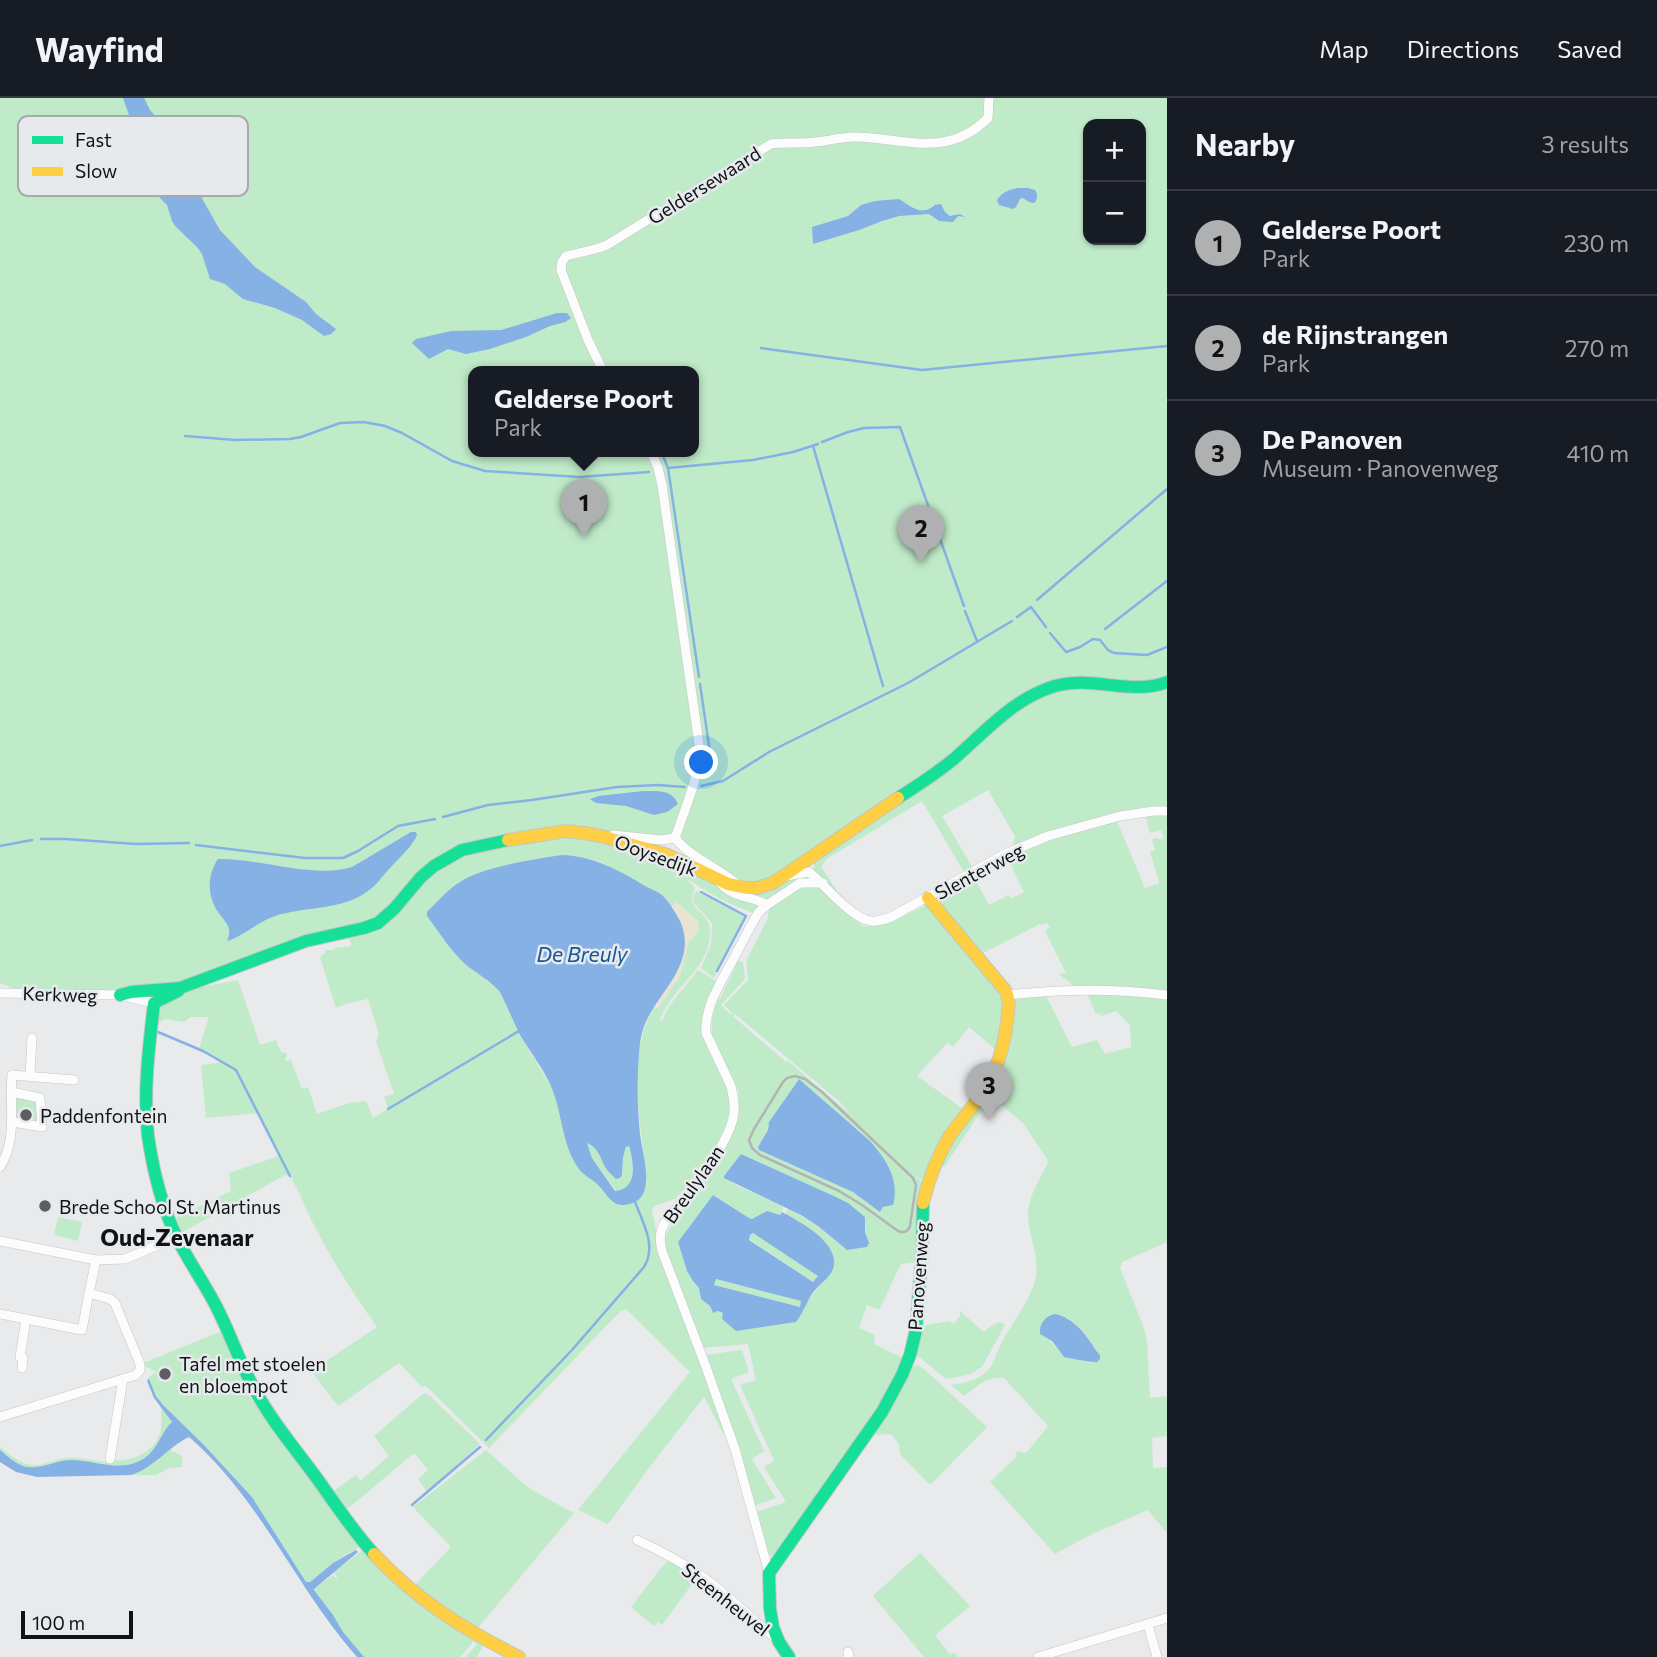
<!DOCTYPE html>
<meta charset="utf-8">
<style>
:root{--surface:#171b24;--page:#20242c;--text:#f1f3f6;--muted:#9ea1a6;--line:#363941;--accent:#aeb0b2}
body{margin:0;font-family:Commissioner,sans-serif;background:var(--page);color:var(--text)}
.controls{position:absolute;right:21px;top:21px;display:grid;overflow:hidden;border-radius:14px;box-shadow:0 2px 5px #0004}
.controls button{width:63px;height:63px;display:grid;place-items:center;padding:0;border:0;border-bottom:2px solid var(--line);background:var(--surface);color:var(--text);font:35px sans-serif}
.scale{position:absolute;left:21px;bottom:18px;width:112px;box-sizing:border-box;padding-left:7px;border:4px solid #111213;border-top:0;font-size:19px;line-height:24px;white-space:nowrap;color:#111213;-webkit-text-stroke:5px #e7eaed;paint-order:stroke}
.you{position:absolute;left:702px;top:665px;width:24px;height:24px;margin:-18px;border:5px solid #fff;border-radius:50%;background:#1a73e8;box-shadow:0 0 0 10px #1a73e833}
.badge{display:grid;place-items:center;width:46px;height:46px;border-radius:50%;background:var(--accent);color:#111;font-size:23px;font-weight:700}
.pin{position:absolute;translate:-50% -58px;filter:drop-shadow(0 2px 4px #0008)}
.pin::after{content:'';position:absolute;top:37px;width:24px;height:21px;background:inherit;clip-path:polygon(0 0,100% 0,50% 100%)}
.popup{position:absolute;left:468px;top:268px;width:231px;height:91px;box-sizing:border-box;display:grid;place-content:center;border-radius:14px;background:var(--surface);filter:drop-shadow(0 2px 5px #0005);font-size:23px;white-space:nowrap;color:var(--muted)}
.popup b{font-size:26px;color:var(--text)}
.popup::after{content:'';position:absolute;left:50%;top:100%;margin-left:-14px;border:14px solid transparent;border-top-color:var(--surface)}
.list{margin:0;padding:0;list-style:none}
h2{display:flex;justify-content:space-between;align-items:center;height:91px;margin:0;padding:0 28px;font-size:30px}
h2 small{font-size:23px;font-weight:400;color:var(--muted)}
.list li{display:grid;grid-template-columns:46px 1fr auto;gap:21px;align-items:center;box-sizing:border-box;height:105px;padding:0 28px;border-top:2px solid var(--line)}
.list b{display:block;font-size:26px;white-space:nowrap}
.list p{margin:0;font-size:23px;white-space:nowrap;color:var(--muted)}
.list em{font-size:23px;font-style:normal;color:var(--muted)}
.map{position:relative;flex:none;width:1167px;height:1559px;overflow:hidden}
header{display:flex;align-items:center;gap:42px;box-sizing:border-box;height:98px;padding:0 35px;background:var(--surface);border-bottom:2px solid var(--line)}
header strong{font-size:33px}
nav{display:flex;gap:38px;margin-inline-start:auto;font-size:24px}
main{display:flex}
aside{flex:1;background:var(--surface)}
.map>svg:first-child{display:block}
</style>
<header>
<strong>Wayfind</strong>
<nav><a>Map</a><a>Directions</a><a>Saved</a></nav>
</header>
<main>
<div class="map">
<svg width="1167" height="1559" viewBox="0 0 1167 1559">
<rect width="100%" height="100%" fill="#e8eaec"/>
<g fill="#c0ebc9" fill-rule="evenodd">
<path d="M0,0H1167V583L1041,591L964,649L764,785L745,784L691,752L683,742L679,732L663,739L589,732L484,742L406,787L401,796L378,821L179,888L96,894L18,892L0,885ZM1088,26H1141V142H1088ZM474,273H694V353H474Z"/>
<path d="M1167,587V709L1013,749L1015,738L988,692L942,718L973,770L964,774L922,703L828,760L822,767V770C833,786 844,808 863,816C868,819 874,819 879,821L861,818L813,773L815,762L987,631L1054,591Z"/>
<polygon points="1167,716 1167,895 1074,888 1059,876 1066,875 1045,833 1050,830 1047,825 1042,827 1040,826 981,856 939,806 938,798 973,778 989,807 1009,797 1011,801 1024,794 1007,759 1032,747 1116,721 1145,790 1158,786 1159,784 1150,754 1155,752 1152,741 1156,740 1162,742 1164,740 1161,732 1150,735 1145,717"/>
<path d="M578,737L665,762L720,789L808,778L817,783C798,777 767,803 753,815C737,809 721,802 706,793C699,789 694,784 687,782L695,790C683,815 713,811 710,838C707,873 671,890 660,922L662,923L669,908L698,872L716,883L704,939L708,952L728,991L730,1013L725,1034L697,1079L675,1101L654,1108L652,1113L658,1141L726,1336L723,1335L704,1299L652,1366L608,1426L578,1412L690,1274L687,1271L626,1211L621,1213L607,1227L489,1350L428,1290L425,1288L422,1289L399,1265L338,1308L311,1273L377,1229C354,1196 332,1163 314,1127C305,1111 300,1094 290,1078L285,1077L181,1135L175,1120L231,1093L229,1075L279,1058L258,1015L206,1020L201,967L224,964L199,951L209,919H191L184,924L165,921L156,927C156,921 155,915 158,910C169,891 218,887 238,882L260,947L276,942L281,954L286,955L287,958L285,960L286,963L291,962L302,991L308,989L317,1016L349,1005L366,1003L373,1020L388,1011L384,999L394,996L376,943L379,936L368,901C357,903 346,905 336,910L320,859L326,854V852H334L335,850L351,848L349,838L364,835L422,781L465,754ZM562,757L576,758L601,764L663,798L671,810L676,804L697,822L699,829L696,837L689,843L680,877L658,910L655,909C624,955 642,1028 646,1081L645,1091L642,1098L603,1092L591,1080L567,1046L559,1010L552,990L520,937L500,894C494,886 485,882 478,876C464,865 453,854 443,839L496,770Z"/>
<path d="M803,788H818L864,829L895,822L924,808H927L1005,899L998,954L969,929L953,949L947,945L917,978L963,1011L934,1054L923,1083L914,1076L924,1086L917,1164L901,1166L879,1212L867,1207L859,1230L875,1237L874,1246L903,1260L884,1303L775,1459L768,1456L756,1414L786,1404L764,1369L774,1363L740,1287L756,1282L748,1246L702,1250L667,1160L664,1142L668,1133L729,1043L737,1025L739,994L713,942C710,930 712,921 715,910L713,909L716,902L720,901L738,863L743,864L745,881L721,907L731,917L733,916L724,907L748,882L746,863L768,820L769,809ZM735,916L840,1004L850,1016L788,963L786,964L736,921L733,918ZM799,981L870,1043L883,1109L881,1114L853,1094L758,1049L768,1032V1028L773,1018ZM741,1056L836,1099L848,1105L865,1119L866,1139L862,1150L847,1152L818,1128L788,1110L785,1116C801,1123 840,1148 833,1170C830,1180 819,1187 813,1196C806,1204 801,1214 796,1224L724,1218L723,1215L718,1213L712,1214L710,1208L701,1201L699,1190L691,1182L687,1173L678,1144L713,1097L749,1120L752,1121C762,1115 768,1112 780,1117L783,1110L781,1107L734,1086L724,1078Z"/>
<polygon points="696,793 745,818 714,880 701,870 711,846 712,825 694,805 693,798"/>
<path d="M1086,893L1167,898V1144L1122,1164L1120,1170L1144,1230L1147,1243L1150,1300L1167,1298V1338L1152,1340L1153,1370L1167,1369V1435L1148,1412L1090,1437L1055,1456L990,1384L1017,1358L1015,1355L1020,1353L1022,1355L1027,1354L1048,1328L1004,1280C989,1277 976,1289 964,1298L951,1287C963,1285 977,1283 986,1274C994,1267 996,1255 1001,1246C1011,1226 1032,1200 1036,1179C1039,1159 1030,1140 1028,1120C1027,1101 1039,1082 1048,1065L1047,1061L1023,1025L987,995L1014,900L1044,894L1072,949L1097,942L1105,956L1131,949L1130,927L1116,913L1101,918L1100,915L1096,916ZM1067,1220L1085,1236L1100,1257L1091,1265L1084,1262L1064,1259L1048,1240Z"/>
<polygon points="19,998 37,1002 39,1021 37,1023 17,1020 16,1002"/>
<polygon points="984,999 990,1003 977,1019 944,1069 938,1066"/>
<path d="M587,1045H589C597,1050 602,1059 604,1068L622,1077L623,1059L626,1049L629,1048C632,1058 636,1082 627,1090C623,1093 620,1093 616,1093L592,1060Z"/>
<polygon points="58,1119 82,1124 78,1143 54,1137"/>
<polygon points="753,1135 819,1178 813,1184 749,1141 750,1137"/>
<polygon points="715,1181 801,1203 800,1209 714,1187"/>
<path d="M960,1213L984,1234C989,1229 993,1226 1000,1224L1005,1227L982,1269L970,1276L949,1281L945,1280L917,1257L916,1253L921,1228L949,1223L954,1226L960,1218Z"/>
<polygon points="222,1233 237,1270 253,1304 361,1448 333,1465 308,1485 306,1484 252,1399 203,1346 175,1320 159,1302 147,1280 157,1274 144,1268 143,1265"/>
<polygon points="742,1252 749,1274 731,1281 764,1353 752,1361 776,1400 754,1408 705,1257"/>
<polygon points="917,1267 924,1271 987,1329 930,1387 900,1356 899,1346 891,1336 877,1337 871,1334 910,1270"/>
<polygon points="424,1295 431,1299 480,1346 427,1394 418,1381 428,1372 414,1355 345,1413 332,1394 356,1377 360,1383 389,1358 374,1338"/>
<path d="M161,1309L171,1323V1326C161,1342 153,1358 135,1365C114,1375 92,1361 70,1362C56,1363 42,1371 27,1369C17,1367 8,1358 0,1352V1349C12,1358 23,1369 39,1367C48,1365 57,1361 66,1360C81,1359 95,1363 110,1365L111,1362C131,1365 156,1354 161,1332C162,1325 161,1317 161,1309Z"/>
<path d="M169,1351L182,1358V1369L169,1370L156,1377H131C147,1372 157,1363 169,1351Z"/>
<polygon points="486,1352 526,1388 546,1400 574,1415 476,1532 413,1489 451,1449 413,1409"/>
<polygon points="364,1451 483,1548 477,1559 466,1559 477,1546 474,1543 460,1559 364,1559 343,1534 331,1514 315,1494 314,1491 333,1477 339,1484 334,1474"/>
<polygon points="920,1455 970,1508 935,1537 950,1557 954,1554 958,1559 924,1559 873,1498"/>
<polygon points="670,1462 698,1478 662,1527 658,1524 654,1528 631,1509 662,1469"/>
</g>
<polygon fill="#e9e4d1" points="676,804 697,822 699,829 696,837 689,843 680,878 658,910 655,909 674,880 681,826 671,810"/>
<g fill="#85b1e4" fill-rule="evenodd">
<polygon points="123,0 144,0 150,12 170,34 204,104 220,132 255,169 306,204 316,216 336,231 331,236 324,238 302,222 275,210 243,201 225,186 210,181 202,156 197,149 175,128 172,123 167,107 159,99 157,91 147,82 145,73 134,60 129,17"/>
<path d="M1018,90H1028L1035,92C1038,97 1038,101 1034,105L1029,104L1023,100L1020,101L1016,109L1013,111L999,107L997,102C1002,94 1009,92 1018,90Z"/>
<path d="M899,101C909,107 918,116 929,111C940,105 929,108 941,106L945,114L950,118L960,116L965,119L958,118L953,124L939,123L929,116L899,118L882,123L859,132L813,146L812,129L848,118L861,107L875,103Z"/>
<polygon points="557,215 567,215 571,220 565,224 550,228 526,239 490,251 466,256 448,251 429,261 412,245 416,241 451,233 501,232"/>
<path d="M643,693C657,693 672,691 678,706L667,714L654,717L626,708L596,705L590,701L599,698Z"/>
<path d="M411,734H416L417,737C412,749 399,760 390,770C382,778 377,787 368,793C341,813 305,808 275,818C257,824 244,838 227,843C233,829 226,825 218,814C207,798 207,777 218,761C259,760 314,781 352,769Z"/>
<path d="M562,757C593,758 619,772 645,788C651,791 659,794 663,798C670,805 677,817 681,825C697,866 659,893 645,926C639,940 639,957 638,973C637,993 638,1015 640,1036C642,1054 650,1076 644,1094C641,1102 632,1107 623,1107C611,1107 607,1096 599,1088C594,1082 584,1078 579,1071C560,1045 563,1010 548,982C540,966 529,952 520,937C513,923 507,908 500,894C492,884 476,875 465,866C450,852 439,834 427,818V814C439,802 450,789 465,781C488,768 536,761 562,757ZM587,1045C597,1049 600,1058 604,1067C607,1073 612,1077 616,1081L620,1080L622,1077L623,1059L626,1049L629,1048C634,1065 638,1091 615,1093L592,1060Z"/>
<path d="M799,981L870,1043C886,1061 900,1082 893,1107L883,1109L880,1114L853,1094L759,1052L758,1049L768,1032L769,1024Z"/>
<polygon points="741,1056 836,1099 848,1105 865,1119 865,1134 869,1145 867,1149 847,1152 818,1128 801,1117 724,1080 724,1078"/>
<path d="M713,1097L749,1120L752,1121L767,1113L780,1117L782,1114C799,1123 842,1146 833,1171C829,1181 818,1187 812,1196C806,1205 803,1215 796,1224L736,1233L722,1221L723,1215L718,1213L713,1215L710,1208L701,1201L699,1190L692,1182L687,1173L678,1144ZM753,1135L818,1178L813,1184L749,1142L750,1137ZM716,1181L801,1203L800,1209L714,1187Z"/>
<path d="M1055,1216C1068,1218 1082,1231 1089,1242C1093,1247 1095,1252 1100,1257V1261L1097,1264C1094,1265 1068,1260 1064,1259L1052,1243L1040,1236C1039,1226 1045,1218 1055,1216Z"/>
<path d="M149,1281L156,1298L163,1307L203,1346L252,1399L306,1484H310L333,1465L356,1452L358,1454L314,1491V1492L333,1517L343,1534L364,1559H357C296,1490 260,1400 189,1339C168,1349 154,1370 131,1377L37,1379L16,1374L0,1364V1352C8,1358 16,1367 27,1369C41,1371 55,1363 69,1362C96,1361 118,1376 143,1361C159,1351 160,1335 172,1324L154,1300L147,1283Z"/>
</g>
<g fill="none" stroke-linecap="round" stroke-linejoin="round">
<g stroke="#85b1e4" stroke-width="2.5">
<polyline points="761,250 922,272 1167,248"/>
<polyline points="185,338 235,342 290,341 301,339 340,325 364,324 385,328 402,335 452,363 485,373 579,379 649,374"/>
<polyline points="822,344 848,334 864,330 900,329 964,508"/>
<polyline points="813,348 883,588"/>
<polyline points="661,353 668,370"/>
<polyline points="1037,502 1167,391"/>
<polyline points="965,513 977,543"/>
<polyline points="1017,519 1031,509 1046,529"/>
<polyline points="1105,531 1167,483"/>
<polyline points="1050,535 1066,554 1080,549 1093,541 1100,542 1108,552 1114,555 1147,557 1167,549"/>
<polyline points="699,579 668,370 753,362 793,354 818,346"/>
<polyline points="700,586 713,675"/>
<polyline points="701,688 723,683 769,654 908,585 1012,523"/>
<polyline points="443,719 488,707 532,702 617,689 658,687 685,689"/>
<polyline points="41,741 66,741 136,746 189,745"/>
<polyline points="196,747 305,760 343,760 358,753 398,728 435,721"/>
<polyline points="0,748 32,742"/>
<polyline points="701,794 746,818 717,873"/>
<polyline points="158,934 203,953 236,972 290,1078"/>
<polyline points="388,1011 519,933"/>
<path d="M486,1342L572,1252L644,1169C657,1148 643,1125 635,1104"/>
<polyline points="412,1407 480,1349"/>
</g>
<g stroke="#c4c6c7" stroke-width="10">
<g id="street">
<path d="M603,273L588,242L561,172L562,164L566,158L599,150L607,147L771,46C786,44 800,46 815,44C829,43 843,38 858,39C907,41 948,60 988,20L989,0"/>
<path d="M651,353L658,370L662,387L700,653C697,684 685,711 675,740"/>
<path d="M613,737L661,742L675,740C691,760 717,769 737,786"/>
<path d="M786,778L809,774C825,787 852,821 871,823C879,824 886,821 893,818L1005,756L1048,738L1120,718L1154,713H1167"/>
<path d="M720,785C735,801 750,797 767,807"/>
<polyline points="0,895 120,897 154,905"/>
<path d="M1008,897C1061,891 1113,890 1167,897"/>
<polyline points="30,978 32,940"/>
<polyline points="12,994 40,1000 42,1029 13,1024"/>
<path d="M0,1069C18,1040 9,1009 12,977L74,982"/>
<polyline points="0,1143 96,1162 125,1161 177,1139"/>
<polyline points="0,1216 82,1232 89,1195"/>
<polyline points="22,1270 23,1260 20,1259 26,1221"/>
<polyline points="0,1319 136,1277 140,1272 140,1266 115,1205 110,1201 89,1195 96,1162"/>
<polyline points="110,1361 123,1281"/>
<path d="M637,1442C659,1452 680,1463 700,1477C728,1496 750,1521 777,1541"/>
<path d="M769,1475L735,1351L706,1269L662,1153C660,1143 659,1135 664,1126C667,1118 676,1112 681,1105C698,1084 731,1041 734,1015C735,1006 733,997 731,988L706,935C704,908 723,881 735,858C743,843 750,828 759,814L767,807L800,785H823"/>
<polyline points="1148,1527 1157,1559"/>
<polyline points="848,1554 849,1559"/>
<polyline points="1038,1559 1167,1520"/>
</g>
</g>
<g stroke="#c4c6c7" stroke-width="14">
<g id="fast">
<path d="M898,700C917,688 937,675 955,660C986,633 1014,600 1055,588C1093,577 1130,598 1167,584"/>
<path d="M178,893L154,905C149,949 143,994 148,1038C153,1072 162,1109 177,1140C189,1164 205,1186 217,1210C231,1237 240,1266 255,1292C271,1322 293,1348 313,1375C333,1402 351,1431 374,1456"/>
<polyline points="120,897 131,894 180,890 306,843 364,830 378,825 394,811 421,779 434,768 462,752 508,742"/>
<polyline points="789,1559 779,1544 773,1529 770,1511 769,1475 882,1314 902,1277 910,1257 916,1232 922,1155 923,1105"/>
</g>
</g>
<g stroke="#c4c6c7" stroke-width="14">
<g id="slow">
<polyline points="508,742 566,733 584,735 601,738 668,757 728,786 748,790 757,790 773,785 898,700"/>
<path d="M923,1105C929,1080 936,1061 949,1039C959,1024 972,1011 982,995C996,974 1004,949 1007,924C1008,913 1011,902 1005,892L928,800"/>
<path d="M374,1456C415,1501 465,1532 519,1559"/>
</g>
</g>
<use href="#street" stroke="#fcfcfc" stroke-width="9"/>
<use href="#fast" stroke="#16e098" stroke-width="12"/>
<use href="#slow" stroke="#ffcf43" stroke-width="12"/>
<path stroke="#b3b4b5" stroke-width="2.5" d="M795,978L805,981L822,994L913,1080L916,1087L910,1128C908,1134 903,1135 898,1133L862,1107L839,1093L760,1057L752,1050L749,1042L754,1031L783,984L787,980Z"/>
</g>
<g fill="#5c5e5f" stroke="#e7eaed" stroke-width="2.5">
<circle cx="26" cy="1017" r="7"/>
<circle cx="45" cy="1108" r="7"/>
<circle cx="165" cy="1276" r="7"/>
</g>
<g text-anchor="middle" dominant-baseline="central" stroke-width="5" stroke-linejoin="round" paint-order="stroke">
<g font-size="19" fill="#111213" stroke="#e7eaed">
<text transform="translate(704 87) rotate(-32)">Geldersewaard</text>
<text transform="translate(656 757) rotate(20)">Ooysedijk</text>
<text transform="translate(979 773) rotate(-28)">Slenterweg</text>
<text transform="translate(60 896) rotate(2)">Kerkweg</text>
<text transform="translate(693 1086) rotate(-55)">Breulylaan</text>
<text transform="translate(918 1178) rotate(-86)">Panovenweg</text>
<text transform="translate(726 1501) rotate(38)">Steenheuvel</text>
</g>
<g font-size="19" fill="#111213" stroke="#e7eaed" text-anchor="start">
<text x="40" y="1017">Paddenfontein</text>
<text x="59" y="1108">Brede School St. Martinus</text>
<text x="179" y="1265">Tafel met stoelen<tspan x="179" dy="22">en bloempot</tspan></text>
</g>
<g font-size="21" font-style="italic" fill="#145798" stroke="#e7eaed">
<text x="582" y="855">De Breuly</text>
</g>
<g font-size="23" font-weight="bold" fill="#111213" stroke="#e7eaed">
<text x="177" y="1139">Oud-Zevenaar</text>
</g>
</g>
<rect x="18" y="18" width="230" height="80" rx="10" fill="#e7eaed" stroke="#a7a9ac" stroke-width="2"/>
<rect x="32" y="38" width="31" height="8" fill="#16e098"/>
<rect x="32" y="69" width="31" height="9" fill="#ffcf43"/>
<g font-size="19" fill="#111213">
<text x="75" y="49">Fast</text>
<text x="75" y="80">Slow</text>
</g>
</svg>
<div class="controls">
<button>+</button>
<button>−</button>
</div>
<div class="scale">100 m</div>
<div class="you"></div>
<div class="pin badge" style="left:584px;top:439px">1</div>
<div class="popup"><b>Gelderse Poort</b>Park</div>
<div class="pin badge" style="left:921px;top:465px">2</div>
<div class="pin badge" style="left:989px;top:1022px">3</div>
</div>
<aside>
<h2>Nearby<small>3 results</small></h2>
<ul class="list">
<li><span class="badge">1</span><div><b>Gelderse Poort</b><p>Park</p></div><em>230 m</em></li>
<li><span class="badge">2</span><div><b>de Rijnstrangen</b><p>Park</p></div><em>270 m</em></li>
<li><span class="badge">3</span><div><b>De Panoven</b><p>Museum · Panovenweg</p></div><em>410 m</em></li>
</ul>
</aside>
</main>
